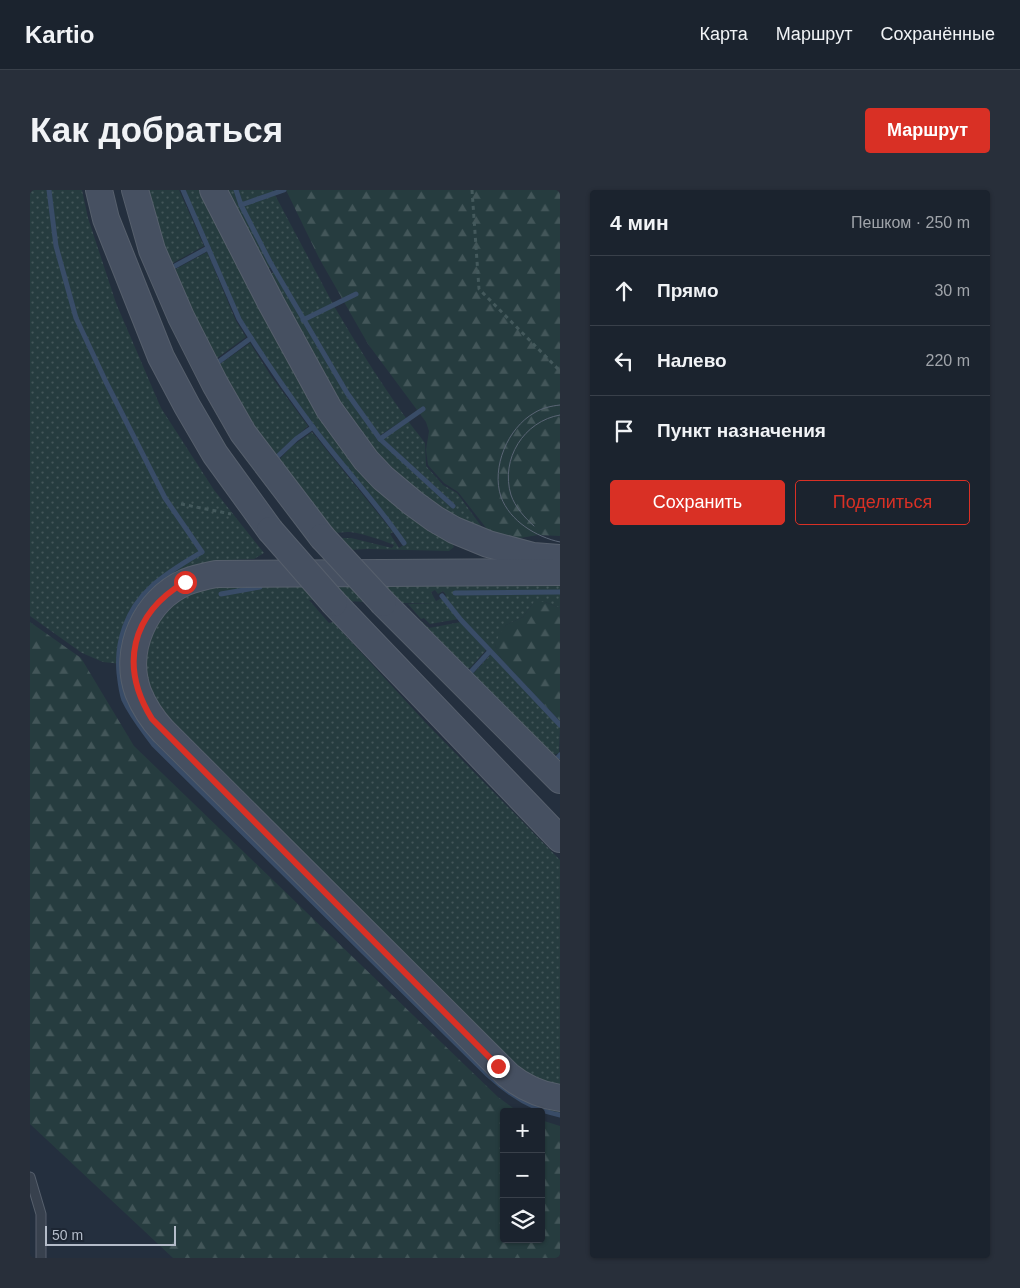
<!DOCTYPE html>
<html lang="ru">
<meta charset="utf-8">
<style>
:root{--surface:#1b232e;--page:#282f3a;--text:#f1f3f6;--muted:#a0a4aa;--line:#39404a;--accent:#d93025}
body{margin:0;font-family:Arial,sans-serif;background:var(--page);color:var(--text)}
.controls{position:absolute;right:15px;bottom:15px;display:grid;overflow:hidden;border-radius:5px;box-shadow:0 1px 4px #0004}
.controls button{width:45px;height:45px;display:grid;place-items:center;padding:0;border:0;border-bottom:1px solid var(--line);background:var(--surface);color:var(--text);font:25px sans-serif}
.scale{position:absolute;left:15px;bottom:12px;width:131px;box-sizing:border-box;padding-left:5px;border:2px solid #b4bcc9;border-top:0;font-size:14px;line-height:18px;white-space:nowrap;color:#b4bcc9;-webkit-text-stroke:4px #1d2633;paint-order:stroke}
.stop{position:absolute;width:15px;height:15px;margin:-11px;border:4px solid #d93025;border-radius:50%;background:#fff}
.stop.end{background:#d93025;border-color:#fff;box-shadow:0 1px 5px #0008}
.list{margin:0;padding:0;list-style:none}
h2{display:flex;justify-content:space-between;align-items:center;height:65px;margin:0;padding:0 20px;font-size:21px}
h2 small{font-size:16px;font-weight:400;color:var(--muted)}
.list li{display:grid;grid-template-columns:32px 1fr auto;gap:15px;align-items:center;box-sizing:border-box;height:70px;padding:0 20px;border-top:1px solid var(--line)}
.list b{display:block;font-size:19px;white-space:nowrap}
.list em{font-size:16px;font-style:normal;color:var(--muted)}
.actions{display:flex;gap:10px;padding:15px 20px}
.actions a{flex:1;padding:11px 0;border:1px solid var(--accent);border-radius:5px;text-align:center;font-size:18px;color:var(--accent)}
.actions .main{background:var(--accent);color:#fff}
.icon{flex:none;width:28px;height:28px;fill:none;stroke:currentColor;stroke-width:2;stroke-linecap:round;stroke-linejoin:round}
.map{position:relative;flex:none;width:530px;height:1068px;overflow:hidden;border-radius:5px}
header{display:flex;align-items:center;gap:30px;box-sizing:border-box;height:70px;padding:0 25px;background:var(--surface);border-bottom:1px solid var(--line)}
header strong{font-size:24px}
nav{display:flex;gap:28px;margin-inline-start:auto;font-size:18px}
.intro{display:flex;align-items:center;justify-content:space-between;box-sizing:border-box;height:120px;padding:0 30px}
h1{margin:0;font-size:35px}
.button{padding:12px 22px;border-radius:5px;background:var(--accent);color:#fff;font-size:18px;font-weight:700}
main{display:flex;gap:30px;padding:0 30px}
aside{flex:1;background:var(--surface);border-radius:5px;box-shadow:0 1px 4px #0004}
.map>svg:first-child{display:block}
</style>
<header>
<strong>Kartio</strong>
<nav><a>Карта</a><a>Маршрут</a><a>Сохранённые</a></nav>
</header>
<div class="intro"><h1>Как добраться</h1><a class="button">Маршрут</a></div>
<main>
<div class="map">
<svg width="530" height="1068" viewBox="0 0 530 1068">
<defs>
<pattern id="grass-dots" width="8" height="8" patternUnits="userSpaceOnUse" patternTransform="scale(1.25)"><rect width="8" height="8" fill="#263c3f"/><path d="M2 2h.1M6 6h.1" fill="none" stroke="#435659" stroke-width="1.8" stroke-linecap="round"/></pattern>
<pattern id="forest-firs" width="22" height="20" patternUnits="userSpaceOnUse" patternTransform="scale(1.25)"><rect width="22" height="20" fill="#263c3f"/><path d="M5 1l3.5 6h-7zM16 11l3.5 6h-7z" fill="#435659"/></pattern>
</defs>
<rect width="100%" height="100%" fill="#242f3e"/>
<g fill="url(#grass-dots)">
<polygon points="0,0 52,0 58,28 86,113 131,218 184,300 234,363 224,369 200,370 169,379 97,458 153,571 530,915 530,924 507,916 492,908 396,818 127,554 106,527 91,474 73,472 52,463 0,426"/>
<polygon points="117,0 149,0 174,56 141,74 124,24"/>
<path d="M153,0H173L295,228L422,352L424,357L419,361L338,359L320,360L309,348H321L362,358L364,355C352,350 329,342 317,342C313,342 308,343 304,343L247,272L262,256L282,242L363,342L360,344L369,358L375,354C365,336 352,321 339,305C321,283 303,261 285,239C257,204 233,166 210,128Z"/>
<polygon points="191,0 205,0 210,15 241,77 234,81"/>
<polygon points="207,0 243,0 244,3 212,14"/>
<polygon points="245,5 303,114 274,128 241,72 213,16"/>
<polygon points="177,62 206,131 216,147 183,171 144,83 146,79"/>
<polygon points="244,82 315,201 347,248 423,317 425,315 353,249 378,231 395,253 396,276 413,295 427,303 457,344 387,305 345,267 315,225 237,86"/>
<path d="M304,116C327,155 350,192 376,228L349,246L319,203L275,131Z"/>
<polygon points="220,153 241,186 278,236 255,256 243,268 187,178 190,174"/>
<polygon points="530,393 530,401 424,402 425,405 530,403 530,418 515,412 504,412 493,427 476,435 465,456 473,472 431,428 414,407 416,405 413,401 408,404 405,400 401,402 406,411 412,408 429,429 400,434 394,428 391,429 378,414 405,414 279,410 299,433 303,432 396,533 530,670 530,897 493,883 126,519 112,475 131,420 176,394"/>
<polygon points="391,431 399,438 431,432 456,460 441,477 436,480 388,432"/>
<polygon points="461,464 530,537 529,563 523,565 442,485"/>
</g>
<g fill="url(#forest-firs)">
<polygon points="256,0 530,0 530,346 508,345 490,348 476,347 457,339 428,302 414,293 398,275 396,260 399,241 396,232 338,154 289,68"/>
<polygon points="504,412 515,412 530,418 530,531 473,472 465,456 469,445 476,435 493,427"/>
<polygon points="0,432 51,468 104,556 468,907 483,918 491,922 474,922 474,1049 511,1049 511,930 530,936 530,1068 143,1068 0,934"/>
</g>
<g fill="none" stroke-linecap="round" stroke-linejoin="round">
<g stroke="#394c67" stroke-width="5">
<path d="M19,0L26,56L46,128L76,192L135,308L172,362C155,372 136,383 121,397C97,419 86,451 89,483C90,492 91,502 94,510C102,527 113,540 124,555L458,885C479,904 502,920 530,925"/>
<path d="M153,0L209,129C232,166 256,201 282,236C312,276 346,312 374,353"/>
<polyline points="206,0 211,15 240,72 317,203 350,249 423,316"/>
<polyline points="211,15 254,0"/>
<polyline points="145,76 178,58"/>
<polyline points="273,130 326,104"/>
<polyline points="187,173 221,148"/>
<polyline points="350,249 393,219"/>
<polyline points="246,268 266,249 283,237"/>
<polyline points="425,403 530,402"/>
<polyline points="191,404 230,397"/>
<polyline points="412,406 431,430 530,535"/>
<polyline points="438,485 460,461"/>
<polyline points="525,571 530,565"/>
</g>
<g stroke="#565f6c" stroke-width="11">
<polyline id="service" points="0,987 11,1024 11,1068"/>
</g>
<g stroke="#565f6c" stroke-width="28">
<g id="secondary">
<polyline points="69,0 76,29 131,167 157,216 185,264 240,340"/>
<polyline points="105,0 122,60 151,127 185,194 213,243 292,347"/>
<polyline points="183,0 241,113 299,219 336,270 353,288 383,313 405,329 424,340 458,354 503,366 529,368"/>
<path d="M530,382L186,384C176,386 166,388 156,392C115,410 93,460 108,502C114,517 122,529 133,541L478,885C494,898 510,905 530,908"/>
<polyline points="304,413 530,649"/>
<polyline points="353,413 530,590"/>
</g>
</g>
<g stroke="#44595c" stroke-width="3" stroke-dasharray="4 4" stroke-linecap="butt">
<polyline points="442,0 449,99 530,181"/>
<polyline points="151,314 201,324"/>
</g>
<use href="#service" stroke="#38414e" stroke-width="9"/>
<use href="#secondary" stroke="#465061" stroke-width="26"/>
<g stroke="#5a6575" stroke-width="1">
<path d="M530,215C521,216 512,218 504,223C478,238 461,277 471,307C480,331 506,347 530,352"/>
<path d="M504,336C495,328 485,317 481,305C470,269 494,231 530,225"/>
</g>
<g stroke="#565f6c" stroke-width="28" stroke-linecap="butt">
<g id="secondary-bridge">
<polyline points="240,340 304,413"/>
<polyline points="292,347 353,413"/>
</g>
</g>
<use href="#secondary-bridge" stroke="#465061" stroke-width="26"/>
</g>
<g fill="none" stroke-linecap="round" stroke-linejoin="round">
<path stroke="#d93025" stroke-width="6" d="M155,392C101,424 89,476 122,529L468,876"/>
</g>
</svg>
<div class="controls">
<button>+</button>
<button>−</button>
<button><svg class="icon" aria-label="layers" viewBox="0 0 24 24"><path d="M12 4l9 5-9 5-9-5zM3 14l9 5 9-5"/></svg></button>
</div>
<div class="scale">50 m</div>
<div class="stop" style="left:155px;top:392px"></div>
<div class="stop end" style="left:468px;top:876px"></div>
</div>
<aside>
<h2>4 мин<small>Пешком · 250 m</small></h2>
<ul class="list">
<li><svg class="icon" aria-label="ahead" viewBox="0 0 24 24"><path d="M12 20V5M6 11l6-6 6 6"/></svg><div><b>Прямо</b></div><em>30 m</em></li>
<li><svg class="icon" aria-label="left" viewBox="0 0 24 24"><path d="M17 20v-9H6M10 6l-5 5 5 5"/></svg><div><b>Налево</b></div><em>220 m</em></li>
<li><svg class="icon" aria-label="arrive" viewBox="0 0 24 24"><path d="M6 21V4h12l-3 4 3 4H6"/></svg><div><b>Пункт назначения</b></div></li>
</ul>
<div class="actions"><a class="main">Сохранить</a><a>Поделиться</a></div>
</aside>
</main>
